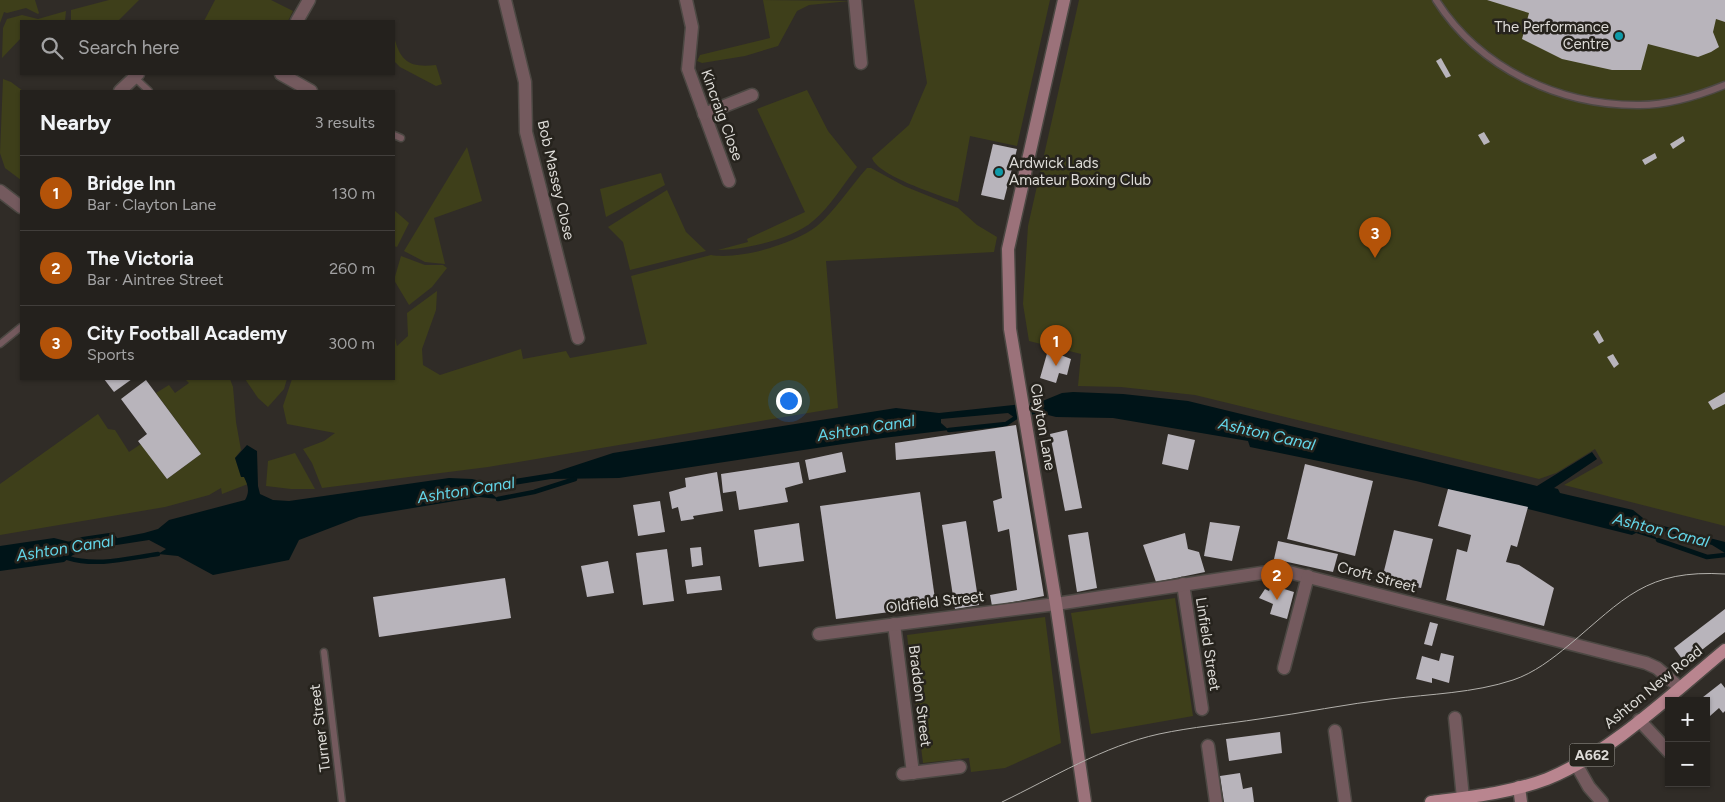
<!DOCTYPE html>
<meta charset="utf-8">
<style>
:root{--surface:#24211d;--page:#2c2926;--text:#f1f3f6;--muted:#a3a3a4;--line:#413e3b;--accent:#b45309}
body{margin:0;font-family:Figtree,sans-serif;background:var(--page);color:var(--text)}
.controls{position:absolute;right:15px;bottom:15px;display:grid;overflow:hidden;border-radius:0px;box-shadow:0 1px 4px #0004}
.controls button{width:45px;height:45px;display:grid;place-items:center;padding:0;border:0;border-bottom:1px solid var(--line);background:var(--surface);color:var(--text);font:25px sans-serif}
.you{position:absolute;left:788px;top:400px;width:18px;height:18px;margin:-12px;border:4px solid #fff;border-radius:50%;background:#1a73e8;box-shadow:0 0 0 8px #1a73e833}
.badge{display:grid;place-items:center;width:32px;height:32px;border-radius:50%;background:var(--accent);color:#fff;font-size:16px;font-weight:700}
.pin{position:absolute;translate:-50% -41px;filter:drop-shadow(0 1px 2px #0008)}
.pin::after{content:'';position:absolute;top:26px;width:18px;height:15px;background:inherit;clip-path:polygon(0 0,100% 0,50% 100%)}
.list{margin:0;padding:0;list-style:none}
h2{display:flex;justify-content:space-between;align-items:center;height:65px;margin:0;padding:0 20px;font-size:21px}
h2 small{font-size:16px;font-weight:400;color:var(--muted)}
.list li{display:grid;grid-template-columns:32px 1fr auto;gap:15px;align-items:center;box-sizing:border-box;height:75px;padding:0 20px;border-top:1px solid var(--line)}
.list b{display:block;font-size:19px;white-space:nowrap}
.list p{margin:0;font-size:16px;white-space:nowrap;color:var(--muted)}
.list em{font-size:16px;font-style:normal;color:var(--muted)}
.icon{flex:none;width:28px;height:28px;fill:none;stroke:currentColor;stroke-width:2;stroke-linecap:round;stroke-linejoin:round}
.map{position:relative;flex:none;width:1725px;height:802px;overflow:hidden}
.search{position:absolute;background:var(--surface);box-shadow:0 1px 4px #0004;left:20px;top:20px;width:375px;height:55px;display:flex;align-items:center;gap:12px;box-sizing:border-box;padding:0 18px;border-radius:0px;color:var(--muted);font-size:19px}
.panel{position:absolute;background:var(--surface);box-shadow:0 1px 4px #0004;left:20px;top:90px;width:375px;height:290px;border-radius:0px}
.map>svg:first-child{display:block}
</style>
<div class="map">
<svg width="1725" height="802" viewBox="0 0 1725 802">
<rect width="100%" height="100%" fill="#302c27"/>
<g fill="#3e3f1a">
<polygon points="0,0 35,0 39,13 38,14 26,8 7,13 4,12 0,23"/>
<polygon points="109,0 139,0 118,21 71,20 71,10"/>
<polygon points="215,0 271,0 293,11 288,21 204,21"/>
<polygon points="763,0 850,1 809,5 797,11 778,46 745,56 702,63 697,61 700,55 770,38"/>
<path d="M914,0H1050L1017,146L970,136L958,202C939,195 878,176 872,158L909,125L927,83Z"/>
<polygon points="1079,0 1725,0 1725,526 1564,485 1603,463 1595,449 1556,473 1539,479 1195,395 1121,387 1078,386 1081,354 1029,341 1023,304 1028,226"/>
<polygon points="66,11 65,21 21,21 21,38 2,58 3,28 7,19 22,15 38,19"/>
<path d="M394,36C400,62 410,68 436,65L442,84L436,86L400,67L394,61Z"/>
<polygon points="3,79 11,82 23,91 21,91 21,180 5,168 0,153"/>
<path d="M807,90L828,131L857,167C843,185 830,207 813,221C793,239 745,250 718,250L748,242L747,239L805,212L757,109Z"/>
<polygon points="467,147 482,201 434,218 445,264 425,262 404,251"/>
<path d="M867,168H871L904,186L958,208L977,225L997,237L994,252L826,261L838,408L488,467L322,488L312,463L303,449L324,441L335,433L287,424L283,406L292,379H394V334L397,346L408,336L407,313L437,291L436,310L422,349L423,365L440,375L521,349L523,359L566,351L570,358L647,344L631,276L711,255C738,260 795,244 817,226C834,212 851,186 867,168Z"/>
<polygon points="661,173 665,185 606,217 600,189"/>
<polygon points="667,190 686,232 706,251 630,270 623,242 608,227"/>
<polygon points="394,210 409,223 397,247 394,246"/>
<polygon points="401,256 425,265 443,265 447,268 432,287 409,305 394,280"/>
<polygon points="185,379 230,379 233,387 236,422 241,450 235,458 241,476 244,477 248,484 222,494 221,488 209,495 165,507 0,535 0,484 98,414 108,429 115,430 129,452 141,444 167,479 201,454 156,393 169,385 175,393 189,383"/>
<polygon points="245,379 287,379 284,389 268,407 258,398"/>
<polygon points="295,453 315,489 291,489 266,486 268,461"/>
<polygon points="1175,598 1193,716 1091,734 1071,613"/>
<polygon points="1045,617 1061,743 1005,768 971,772 969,758 923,763 907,635"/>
</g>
<path fill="#001418" d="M1073,392L1123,394L1188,401L1537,486L1592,452L1597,459L1554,488L1558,489L1560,493L1633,510L1648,522L1725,542V553L1712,545L1653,528L1651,531L1658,540L1636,533L1632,535L1416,481L1250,447L1248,441L1113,418L1056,417L1040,413L1015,418L1008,413L941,419V423L949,430L883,438L619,478L551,479L490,489V492L498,499L479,497L359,517L299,540L289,560L213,575L178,556L158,554L166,549L149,540L78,551L64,562L0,571V546L54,538L82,545L144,533L158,529L169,520L245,500C250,492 248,485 244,477H241L235,458L247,445L257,451L258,486L260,494L273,500L289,501L449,478L472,479L489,483L552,473L613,453L896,408L939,413L1040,402L1062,393Z"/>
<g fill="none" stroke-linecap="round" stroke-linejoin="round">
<g stroke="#001418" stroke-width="4.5">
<polyline points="949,430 1006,424 1015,418"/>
<polyline points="498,499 534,492 575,479"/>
<polyline points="1658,540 1707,557 1725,555"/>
<path d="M68,558C97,567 129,558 158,554"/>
</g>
<polyline stroke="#001418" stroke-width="14" points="66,550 83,544 110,540"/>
</g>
<g fill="#b8b4bb">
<polygon points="1487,0 1725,0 1725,22 1716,19 1713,32 1719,47 1711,52 1698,57 1648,44 1641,70 1612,70 1562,59 1522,39 1529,13"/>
<polygon points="1441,58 1451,76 1446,78 1436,61"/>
<polygon points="1484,132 1490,142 1484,145 1478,135"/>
<polygon points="1683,136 1685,141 1673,149 1670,144"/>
<polygon points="993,144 1017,149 1004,200 981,195"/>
<polygon points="1655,153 1657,158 1645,165 1642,160"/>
<polygon points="1598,330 1604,341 1599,344 1593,334"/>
<polygon points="1048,350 1071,359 1067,375 1059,373 1056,383 1040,378"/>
<polygon points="1613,354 1619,364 1614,368 1607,357"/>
<polygon points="104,379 132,379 114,392"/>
<polygon points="146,380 201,454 167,479 138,441 147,434 121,399"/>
<polygon points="1725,392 1725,404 1713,410 1708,402"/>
<polygon points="1016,425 1044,596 992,606 990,595 1017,590 1009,529 998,532 993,501 1002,498 995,451 896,460 895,443"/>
<polygon points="1067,430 1082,508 1065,511 1050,434"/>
<polygon points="1168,434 1195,440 1188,470 1162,464"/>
<polygon points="842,452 846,472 809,480 805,460"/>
<polygon points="799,462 803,483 785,488 788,502 739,510 736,491 723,493 721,474"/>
<polygon points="1305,464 1373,481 1355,556 1287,539"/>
<polygon points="717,472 723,511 693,516 694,519 681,521 678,507 672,509 669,492 686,487 685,478"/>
<polygon points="1448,489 1528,507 1517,547 1511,545 1506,562 1519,565 1554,588 1544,626 1446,600 1457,549 1467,552 1471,535 1438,526"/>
<polygon points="920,492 936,606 836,619 820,506"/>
<polygon points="660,501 665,532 638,536 633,505"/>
<polygon points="966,521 979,605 955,609 942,525"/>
<polygon points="1210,522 1240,526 1232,561 1204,556"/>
<polygon points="799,523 804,561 759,567 754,530"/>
<polygon points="1394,530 1433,539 1421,588 1382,579"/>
<polygon points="1088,532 1097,588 1077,592 1068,535"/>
<polygon points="1185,533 1188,549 1199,552 1205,572 1156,582 1143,545"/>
<polygon points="1278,541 1338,554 1333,572 1274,559"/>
<polygon points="701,547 703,565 692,567 690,548"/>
<polygon points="667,549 674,601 643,605 636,553"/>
<polygon points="608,561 614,593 587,597 581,566"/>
<polygon points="720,576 722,590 687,594 685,580"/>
<polygon points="505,578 511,618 379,637 373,597"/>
<polygon points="1271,585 1294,592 1287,619 1270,614 1273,604 1259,598 1265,589 1269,591"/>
<polygon points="1725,609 1725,632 1685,663 1674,648"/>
<polygon points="1430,622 1438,624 1432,646 1424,644"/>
<polygon points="1441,653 1454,656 1449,683 1432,678 1432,683 1416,679 1422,656 1439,661"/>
<polygon points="1721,683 1725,688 1725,711 1723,713 1719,708 1710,716 1706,711 1706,701 1698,701"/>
<polygon points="1280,732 1282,753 1229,761 1226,739"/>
<polygon points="1240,773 1243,789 1252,787 1254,802 1224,802 1220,776"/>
</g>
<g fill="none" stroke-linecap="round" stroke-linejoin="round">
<g stroke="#4c4843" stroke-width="9">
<g id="lane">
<path d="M1436,0C1480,69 1560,106 1640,105C1669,105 1698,96 1725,85"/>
<polyline points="134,77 149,91"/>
<polyline points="394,135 401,138"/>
<polyline points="0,344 21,327"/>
<polyline points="324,652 342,802"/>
</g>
</g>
<g stroke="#4c4843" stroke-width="15">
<g id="street">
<polyline points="505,0 525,82 526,132 578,338"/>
<polyline points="686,0 692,27 688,69 729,181"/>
<polyline points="855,0 861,63"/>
<polyline points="297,21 309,0"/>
<polyline points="281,74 311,91"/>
<polyline points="120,91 138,74"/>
<polyline points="704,114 752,95"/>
<polyline points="0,191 21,207"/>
<polyline points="1183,584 1202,709"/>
<polyline points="894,624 913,773"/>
<polyline points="819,634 1056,604 1281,570 1646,663 1657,668 1679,687"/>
<polyline points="1284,668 1308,576"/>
<polyline points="1455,718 1463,798"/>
<polyline points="1639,720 1669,752"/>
<polyline points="1335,731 1345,802"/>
<polyline points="1208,746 1216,802"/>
<polyline points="1576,764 1589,787 1602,802"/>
<polyline points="903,774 960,767"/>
</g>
</g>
<g stroke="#4c4843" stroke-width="15">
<g id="secondary">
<polyline points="1064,0 1008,249 1010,329 1056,604 1085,802"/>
<polyline points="1519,787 1521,802"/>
</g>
</g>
<g stroke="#4c4843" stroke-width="15">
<path id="primary" d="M1431,802C1470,797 1510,793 1547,779C1609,754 1673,693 1725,650"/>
</g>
<use href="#lane" stroke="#745a5e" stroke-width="6"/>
<use href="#street" stroke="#745a5e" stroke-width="12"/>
<use href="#secondary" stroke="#9b727a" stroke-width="12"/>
<use href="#primary" stroke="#b9858f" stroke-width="12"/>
<path stroke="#b2b0ab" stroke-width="1" d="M1002,802C1052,778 1104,746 1159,734C1192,727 1226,724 1259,719C1303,713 1346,704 1390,699C1430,694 1474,693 1513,680C1534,673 1552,659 1569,645C1624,599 1646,569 1725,574"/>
</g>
<g fill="#0f9aa8" stroke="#26231d" stroke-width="2">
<circle cx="1619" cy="36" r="5"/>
<circle cx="999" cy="172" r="5"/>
</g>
<g text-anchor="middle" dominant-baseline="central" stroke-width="5" stroke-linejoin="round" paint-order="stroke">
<rect fill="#26231d" stroke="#a6a49f" stroke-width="1" x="1569.5" y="743.5" width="45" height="23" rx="4"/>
<g font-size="14" font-weight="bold" fill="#dddbd7">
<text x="1592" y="755">A662</text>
</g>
<g font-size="15" fill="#dddbd7" stroke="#26231d" text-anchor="end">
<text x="1609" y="27">The Performance<tspan x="1609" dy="17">Centre</tspan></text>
<text x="1009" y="163" text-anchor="start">Ardwick Lads<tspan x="1009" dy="17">Amateur Boxing Club</tspan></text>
</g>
<g font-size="15" fill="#dddbd7" stroke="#26231d">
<text transform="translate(722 115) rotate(70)">Kincraig Close</text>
<text transform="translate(556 180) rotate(77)">Bob Massey Close</text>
<text transform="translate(1043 427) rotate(80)">Clayton Lane</text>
<text transform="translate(1377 577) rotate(15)">Croft Street</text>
<text transform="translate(935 602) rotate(-7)">Oldfield Street</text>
<text transform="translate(1208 644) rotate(81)">Linfield Street</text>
<text transform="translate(1653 687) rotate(-39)">Ashton New Road</text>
<text transform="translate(920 696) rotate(83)">Braddon Street</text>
<text transform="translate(320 728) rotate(-97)">Turner Street</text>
</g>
<g font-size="16" font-style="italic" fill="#63d6e9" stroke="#26231d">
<text transform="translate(866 428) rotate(-9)">Ashton Canal</text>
<text transform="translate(1267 434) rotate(13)">Ashton Canal</text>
<text transform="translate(466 490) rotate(-9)">Ashton Canal</text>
<text transform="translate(1661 530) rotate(14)">Ashton Canal</text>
<text transform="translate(65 548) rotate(-9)">Ashton Canal</text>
</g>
</g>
</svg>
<div class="controls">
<button>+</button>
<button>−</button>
</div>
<div class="you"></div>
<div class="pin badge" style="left:1056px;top:366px">1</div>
<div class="pin badge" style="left:1277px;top:600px">2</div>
<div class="pin badge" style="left:1375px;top:258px">3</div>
<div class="search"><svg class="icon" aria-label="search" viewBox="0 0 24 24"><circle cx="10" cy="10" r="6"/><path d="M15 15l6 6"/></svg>Search here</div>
<section class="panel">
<h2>Nearby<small>3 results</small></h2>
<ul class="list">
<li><span class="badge">1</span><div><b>Bridge Inn</b><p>Bar · Clayton Lane</p></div><em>130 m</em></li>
<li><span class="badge">2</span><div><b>The Victoria</b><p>Bar · Aintree Street</p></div><em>260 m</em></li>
<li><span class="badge">3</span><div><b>City Football Academy</b><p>Sports</p></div><em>300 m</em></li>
</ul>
</section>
</div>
